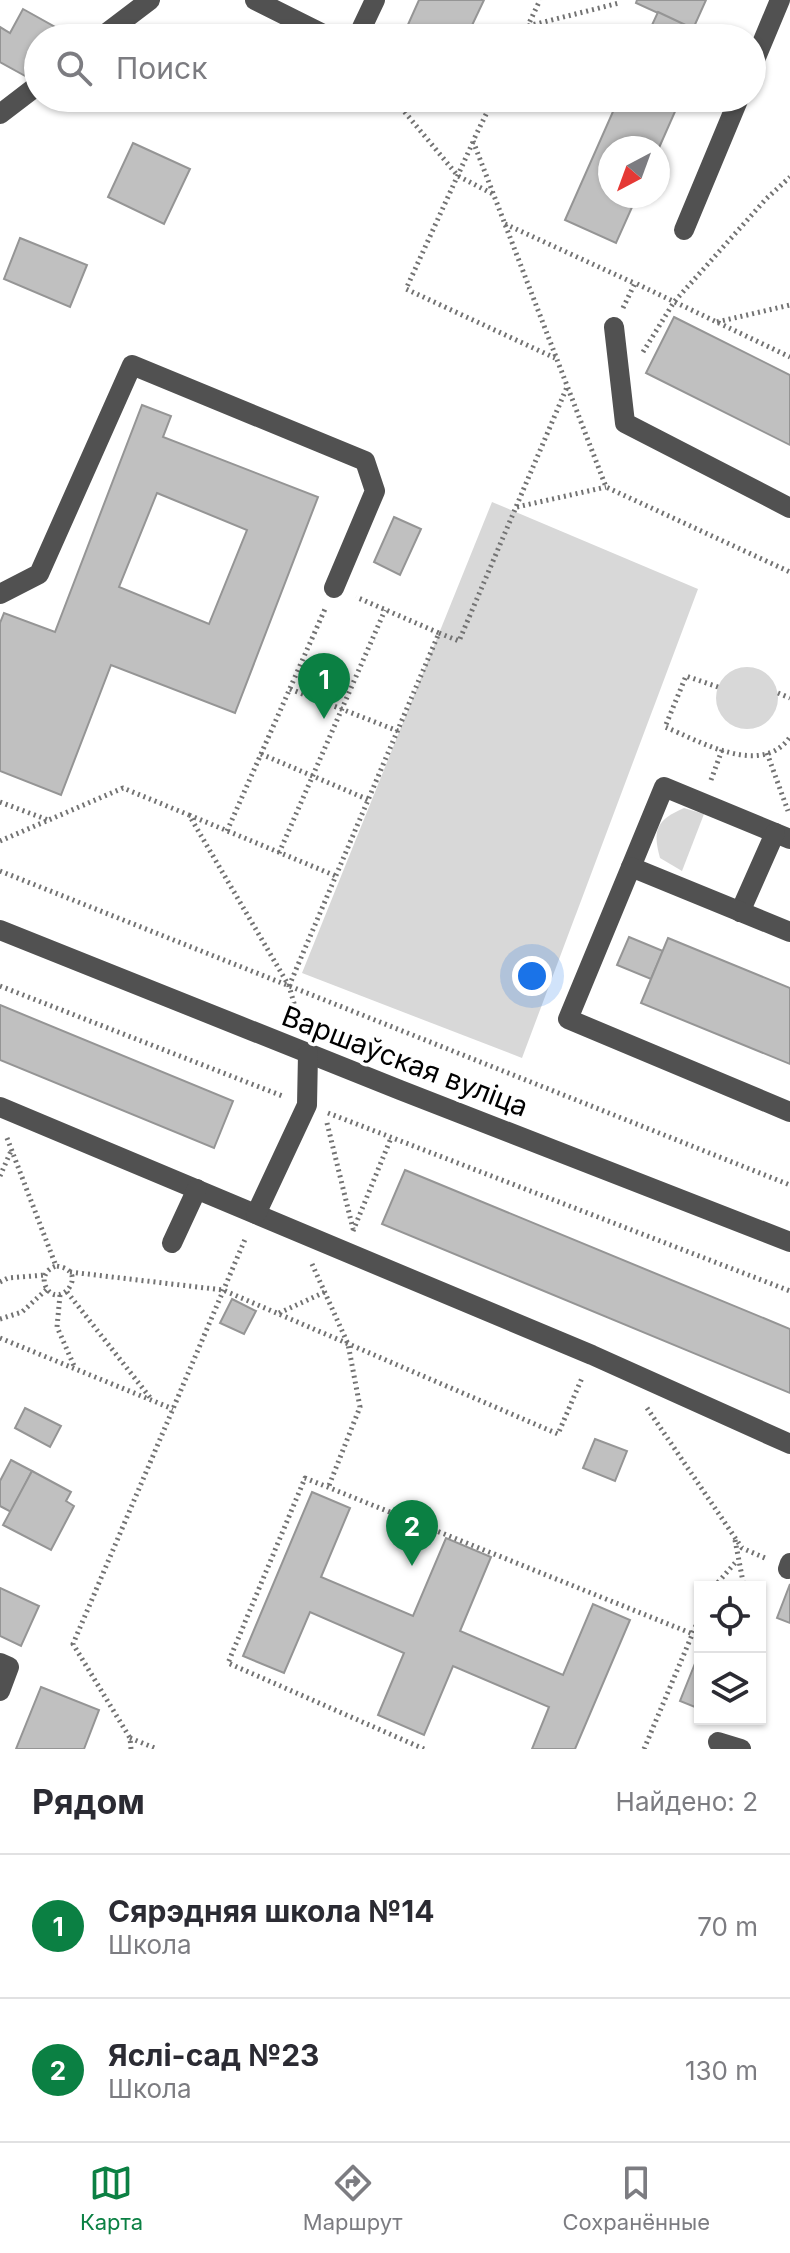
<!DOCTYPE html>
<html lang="ru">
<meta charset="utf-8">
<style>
:root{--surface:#fff;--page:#f2f2f3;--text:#2b2b33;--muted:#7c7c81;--line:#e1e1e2;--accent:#0b8043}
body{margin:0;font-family:Inter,sans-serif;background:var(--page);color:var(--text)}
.controls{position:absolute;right:24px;bottom:24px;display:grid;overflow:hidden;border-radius:0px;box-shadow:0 2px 6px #0004}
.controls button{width:72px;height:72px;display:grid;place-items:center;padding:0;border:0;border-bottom:2px solid var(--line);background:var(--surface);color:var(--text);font:40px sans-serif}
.compass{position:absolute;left:598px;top:136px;width:72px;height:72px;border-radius:50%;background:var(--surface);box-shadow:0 2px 6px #0004;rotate:221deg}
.you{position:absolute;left:532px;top:976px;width:28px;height:28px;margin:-20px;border:6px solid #fff;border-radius:50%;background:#1a73e8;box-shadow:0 0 0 12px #1a73e833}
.badge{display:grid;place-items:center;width:52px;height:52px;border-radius:50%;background:var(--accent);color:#fff;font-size:26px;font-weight:700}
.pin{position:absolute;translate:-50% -66px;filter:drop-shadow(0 2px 4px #0008)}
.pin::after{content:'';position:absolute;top:42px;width:28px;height:24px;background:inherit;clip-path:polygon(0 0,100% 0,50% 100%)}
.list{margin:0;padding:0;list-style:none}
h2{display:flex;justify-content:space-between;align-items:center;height:104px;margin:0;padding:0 32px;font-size:34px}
h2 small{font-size:26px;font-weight:400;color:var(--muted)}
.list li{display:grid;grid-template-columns:52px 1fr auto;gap:24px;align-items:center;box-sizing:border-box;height:144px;padding:0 32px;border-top:2px solid var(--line)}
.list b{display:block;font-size:30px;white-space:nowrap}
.list p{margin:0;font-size:26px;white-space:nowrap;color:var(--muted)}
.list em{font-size:26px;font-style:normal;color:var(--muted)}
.icon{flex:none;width:44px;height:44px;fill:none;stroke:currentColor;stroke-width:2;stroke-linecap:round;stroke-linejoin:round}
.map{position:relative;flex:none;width:790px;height:1749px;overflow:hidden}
.search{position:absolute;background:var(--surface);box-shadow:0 2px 6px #0004;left:24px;right:24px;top:24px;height:88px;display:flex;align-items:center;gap:20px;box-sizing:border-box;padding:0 28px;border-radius:44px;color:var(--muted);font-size:30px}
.sheet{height:392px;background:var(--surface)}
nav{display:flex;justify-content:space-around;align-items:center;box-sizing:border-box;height:112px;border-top:2px solid var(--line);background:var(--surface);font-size:22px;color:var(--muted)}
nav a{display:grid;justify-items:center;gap:4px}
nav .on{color:var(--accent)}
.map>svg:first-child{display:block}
</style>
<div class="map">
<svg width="790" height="1749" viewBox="0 0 790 1749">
<rect width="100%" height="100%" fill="#fff"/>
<g fill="#d8d8d8">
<polygon points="492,502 698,589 522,1058 302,973"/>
<circle cx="747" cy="698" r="31"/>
<path d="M684,808L704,814L682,871L660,858C652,829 657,820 684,808Z"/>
</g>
<g fill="#c0c0c0" stroke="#959595" stroke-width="2" fill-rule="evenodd">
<polygon points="419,0 484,0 466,38 402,38"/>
<polygon points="637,0 706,0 693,29 636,3"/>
<polygon points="23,9 55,27 49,38 38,38 38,58 27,77 0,62 0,27 10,33"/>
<polygon points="658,12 709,36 708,38 646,38"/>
<polygon points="142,29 160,38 138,38"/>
<polygon points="141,98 164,98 159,108"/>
<polygon points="619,98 681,98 658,150 658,148 610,148 610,196 637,196 616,243 565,220"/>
<polygon points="133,143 190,169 164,224 108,197"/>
<polygon points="20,238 87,265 70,307 4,279"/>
<polygon points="674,317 790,375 790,445 646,373"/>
<path d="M142,405L171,416L163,437L318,497L235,713L111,665L61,795L0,771V623L4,613L55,632ZM157,493L247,530L209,624L119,587Z"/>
<polygon points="394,517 421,529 400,575 374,562"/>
<polygon points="629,937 663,951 651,979 617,965"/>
<polygon points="668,938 790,988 790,1064 641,1003"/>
<polygon points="0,1005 233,1101 214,1148 0,1060"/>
<polygon points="405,1170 790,1329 790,1393 382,1224"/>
<polygon points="232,1299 256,1311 244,1334 220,1323"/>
<polygon points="25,1408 61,1426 50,1447 15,1428"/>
<polygon points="595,1439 627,1451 615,1481 583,1468"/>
<polygon points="11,1460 32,1471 11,1512 0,1506 0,1481"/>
<polygon points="32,1471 71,1492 66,1501 74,1506 51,1550 3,1525"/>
<polygon points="312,1492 350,1508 321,1577 413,1616 446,1538 491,1557 460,1631 563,1675 593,1604 630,1620 575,1749 532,1749 549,1707 453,1666 424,1735 378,1715 404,1653 310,1612 284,1673 243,1656"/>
<polygon points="790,1584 790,1623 777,1618"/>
<polygon points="0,1588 39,1606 21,1646 0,1636"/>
<polygon points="700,1651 700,1709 680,1701"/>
<polygon points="41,1687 99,1710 84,1749 16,1749"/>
</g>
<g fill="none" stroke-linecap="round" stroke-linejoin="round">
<g stroke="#737373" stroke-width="5" stroke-dasharray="2 4" stroke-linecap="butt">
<polyline points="528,26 619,3"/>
<polyline points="522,38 540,0"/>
<polyline points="393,98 458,176 493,194"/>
<polyline points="494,98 473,141 606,487 790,572"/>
<polyline points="473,142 406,289 555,358"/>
<polyline points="505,224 634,283"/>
<polyline points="623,308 635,283 790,357"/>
<polyline points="717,322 790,305"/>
<polyline points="643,352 674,302 766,199 790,177"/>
<polyline points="517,507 606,487"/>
<polyline points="439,633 459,641 567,387"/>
<path d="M718,687L686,676L665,727C700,741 761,778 790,737"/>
<polyline points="290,689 398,731"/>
<polyline points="778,693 790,698"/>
<polyline points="767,753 788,811"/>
<polyline points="261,754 369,800"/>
<polyline points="711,780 722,750"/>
<polyline points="0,802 48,820"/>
<polyline points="189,815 336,876"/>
<polyline points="227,831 325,609"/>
<polyline points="0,841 123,788 189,815 289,986 300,1024"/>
<polyline points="279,853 385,610"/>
<polyline points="0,871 790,1185"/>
<polyline points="0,986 285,1097"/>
<polyline points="289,986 439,633 356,597"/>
<polyline points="328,1113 790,1291"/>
<polyline points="327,1123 353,1229"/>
<path d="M7,1138L56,1266C92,1270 59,1312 46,1287C41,1277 47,1269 56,1266"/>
<polyline points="0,1176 11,1151"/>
<polyline points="353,1231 391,1138"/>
<polyline points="312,1264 348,1344 360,1407 328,1488"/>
<polyline points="70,1272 223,1290 558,1434 582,1378"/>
<polyline points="0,1282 8,1278 45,1275"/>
<polyline points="67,1292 152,1400"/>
<polyline points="60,1295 57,1327 75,1368"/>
<polyline points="279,1313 325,1292"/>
<polyline points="0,1319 22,1312 47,1289"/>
<polyline points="0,1338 173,1409"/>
<polyline points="647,1408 742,1548 765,1558"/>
<polyline points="735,1540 744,1587"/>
<polyline points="714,1587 735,1563"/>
<polyline points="130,1738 157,1749"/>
<polyline points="131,1749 130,1738 73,1644 246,1237"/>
<polyline points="424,1749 228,1663 305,1478 693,1634"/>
<polyline points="644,1749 700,1616"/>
</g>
<g stroke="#515151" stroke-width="20">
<polyline points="255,0 331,38"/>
<polyline points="100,38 150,0"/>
<polyline points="357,38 375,0"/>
<polyline points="752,67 780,0"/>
<polyline points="0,114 38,85"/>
<polyline points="684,230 739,98"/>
<polyline points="614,327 625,423 790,508"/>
<polyline points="0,594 39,574 132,365 365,461 375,491 334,588"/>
<polyline points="631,867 664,787 790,839"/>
<polyline points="740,912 775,833"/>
<polyline points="0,930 400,1090 790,1242"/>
<polyline points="790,932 631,867 568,1019 790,1112"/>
<polyline points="0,1107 592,1355 790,1444"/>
<polyline points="256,1214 307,1105 308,1054"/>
<polyline points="172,1243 197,1189"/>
<polyline points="788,1569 790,1563"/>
<polyline points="0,1663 9,1667 0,1691"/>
<polyline points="718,1742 741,1749"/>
</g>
</g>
<g text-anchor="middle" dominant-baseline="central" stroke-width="7" stroke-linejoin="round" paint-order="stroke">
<g font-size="28" fill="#000" stroke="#fff">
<text transform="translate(405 1061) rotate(21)">Варшаўская вуліца</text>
</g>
</g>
</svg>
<div class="controls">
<button><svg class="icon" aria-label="locate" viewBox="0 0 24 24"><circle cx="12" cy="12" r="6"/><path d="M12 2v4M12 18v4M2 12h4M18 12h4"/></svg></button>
<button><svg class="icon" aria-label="layers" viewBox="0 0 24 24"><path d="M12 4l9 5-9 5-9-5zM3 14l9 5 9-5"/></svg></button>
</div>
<svg class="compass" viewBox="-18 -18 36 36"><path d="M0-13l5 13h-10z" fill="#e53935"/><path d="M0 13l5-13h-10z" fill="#7c7c81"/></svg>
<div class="you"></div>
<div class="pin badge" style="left:324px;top:719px">1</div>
<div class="pin badge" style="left:412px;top:1566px">2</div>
<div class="search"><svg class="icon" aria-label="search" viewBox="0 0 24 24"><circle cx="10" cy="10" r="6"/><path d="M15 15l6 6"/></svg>Поиск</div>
</div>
<section class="sheet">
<h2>Рядом<small>Найдено: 2</small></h2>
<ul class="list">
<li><span class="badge">1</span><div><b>Сярэдняя школа №14</b><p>Школа</p></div><em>70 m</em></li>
<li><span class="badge">2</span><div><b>Яслі-сад №23</b><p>Школа</p></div><em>130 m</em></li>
</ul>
</section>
<nav>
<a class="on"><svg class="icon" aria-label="map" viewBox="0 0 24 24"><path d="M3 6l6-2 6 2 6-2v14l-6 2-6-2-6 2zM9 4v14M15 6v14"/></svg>Карта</a>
<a><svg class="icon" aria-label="directions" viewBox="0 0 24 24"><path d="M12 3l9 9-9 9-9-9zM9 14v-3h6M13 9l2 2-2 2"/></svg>Маршрут</a>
<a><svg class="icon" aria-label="saved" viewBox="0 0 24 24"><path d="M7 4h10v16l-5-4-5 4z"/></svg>Сохранённые</a>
</nav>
